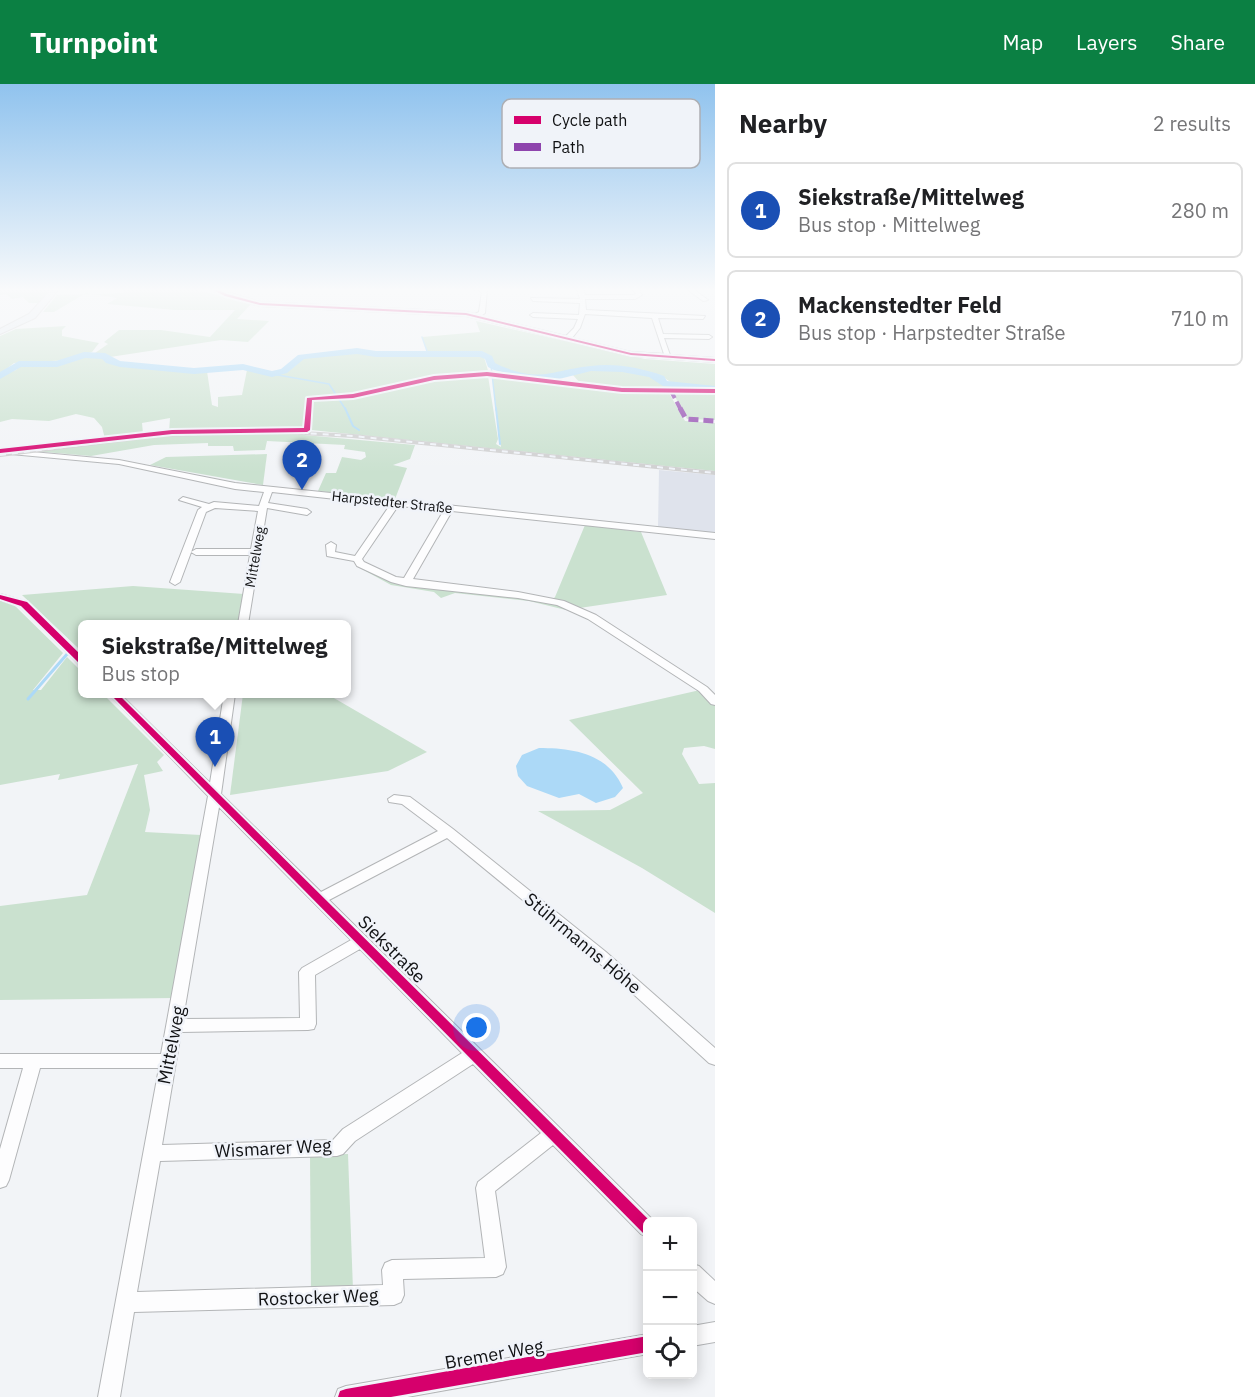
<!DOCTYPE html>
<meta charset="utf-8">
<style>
:root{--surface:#fff;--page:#f6f6f6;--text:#202124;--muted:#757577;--line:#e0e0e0;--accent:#0b8043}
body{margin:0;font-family:"IBM Plex Sans",sans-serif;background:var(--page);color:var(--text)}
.controls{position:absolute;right:18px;bottom:18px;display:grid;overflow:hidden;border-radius:9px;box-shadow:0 3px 15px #0003}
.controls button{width:54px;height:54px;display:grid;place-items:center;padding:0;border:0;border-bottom:2px solid var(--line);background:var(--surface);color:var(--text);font:30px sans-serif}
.you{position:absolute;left:477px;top:944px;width:21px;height:21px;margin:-15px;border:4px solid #fff;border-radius:50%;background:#1a73e8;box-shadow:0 0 0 9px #1a73e833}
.badge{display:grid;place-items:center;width:39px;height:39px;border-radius:50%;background:var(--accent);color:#fff;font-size:20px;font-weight:700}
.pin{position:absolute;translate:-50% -50px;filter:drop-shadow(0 2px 3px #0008)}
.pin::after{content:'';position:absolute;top:32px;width:21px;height:18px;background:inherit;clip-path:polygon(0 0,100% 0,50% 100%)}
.popup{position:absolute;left:78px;top:536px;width:273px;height:78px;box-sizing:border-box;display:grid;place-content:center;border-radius:9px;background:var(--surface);filter:drop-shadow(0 2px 4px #0005);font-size:20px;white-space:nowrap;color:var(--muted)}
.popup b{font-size:22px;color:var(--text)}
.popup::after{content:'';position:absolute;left:50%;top:100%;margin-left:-12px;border:12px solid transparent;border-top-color:var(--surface)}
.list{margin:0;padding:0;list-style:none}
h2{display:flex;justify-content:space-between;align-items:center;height:78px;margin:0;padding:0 24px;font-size:26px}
h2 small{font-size:20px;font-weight:400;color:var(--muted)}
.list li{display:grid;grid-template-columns:39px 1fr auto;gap:18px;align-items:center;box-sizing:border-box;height:96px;margin:0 12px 12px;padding:0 12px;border:2px solid var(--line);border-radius:9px}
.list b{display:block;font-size:22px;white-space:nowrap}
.list p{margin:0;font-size:20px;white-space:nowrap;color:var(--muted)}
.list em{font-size:20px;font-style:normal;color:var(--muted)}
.icon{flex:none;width:33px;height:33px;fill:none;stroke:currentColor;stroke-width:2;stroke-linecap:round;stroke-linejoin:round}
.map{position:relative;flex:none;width:715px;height:1313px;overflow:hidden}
header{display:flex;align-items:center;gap:36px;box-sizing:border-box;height:84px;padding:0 30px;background:var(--accent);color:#fff}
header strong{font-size:28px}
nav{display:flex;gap:33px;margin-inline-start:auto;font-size:21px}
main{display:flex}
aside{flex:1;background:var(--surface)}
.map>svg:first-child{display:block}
</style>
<header>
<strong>Turnpoint</strong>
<nav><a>Map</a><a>Layers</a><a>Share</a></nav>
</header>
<main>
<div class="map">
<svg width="715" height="1313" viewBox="0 0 715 1313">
<rect width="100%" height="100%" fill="#f2f4f7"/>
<polygon fill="#dfe3ec" points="659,386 715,391 715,449 658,443"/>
<g fill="#cae1cf">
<polygon points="0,205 50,205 39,219 29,219 23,213 12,215 6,210 0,211"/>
<polygon points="124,205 194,205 251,220 237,235 269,237 248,258 221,256 110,273 95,269 108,260 104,258 119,246 161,246 210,253 235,226 175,226 107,220 117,214 86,209 54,228 43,228 57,211 124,209"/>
<polygon points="476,237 645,275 715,280 715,304 672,299 660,291 628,285 582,285 539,293 511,288 491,279 490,272 485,269 428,269 422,253 480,248"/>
<polygon points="66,242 62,246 62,252 99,259 92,268 70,276 14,279 0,290 0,252 16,245"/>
<polygon points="357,268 484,273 489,290 433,294 344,313 442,294 488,292 498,355 496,360 501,363 492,292 607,307 669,309 685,337 715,339 715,387 311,346 311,314 307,315 305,346 169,348 170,334 142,339 143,350 105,355 102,343 94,334 76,330 49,337 12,335 0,338 0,292 16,286 20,281 54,280 69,278 83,272 103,272 108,277 118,280 207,287 212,321 218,323 218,313 242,311 247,286 275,291 290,286 304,274"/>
<polygon points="586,287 622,287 658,294 657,298 688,305 635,306 581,300 573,291"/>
<polygon points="699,307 715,309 715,336 687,335 673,309"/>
<polygon points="229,349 293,350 415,361 410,375 393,381 407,384 395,415 318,407 326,389 336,389 342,373 361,376 366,373 365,368 344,365 345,361 267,357 265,366 234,367 233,362 208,362 208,359 154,361 91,372 33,367 156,353"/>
<polygon points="267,370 263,401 150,381 166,373"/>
<polygon points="585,441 641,448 667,511 566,526 529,517 455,509 441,514 434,508 391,501 360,484 366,484 392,497 551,517 555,513"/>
<polygon points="133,502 244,510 238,540 83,540 83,564 78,564 22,511"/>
<polygon points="0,516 11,518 63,569 33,606 41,606 67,573 83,589 83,610 103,610 164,671 157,678 163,687 144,691 150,726 145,748 201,751 175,914 0,916 0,822 87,811 138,680 58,696 60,690 0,701"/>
<polygon points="700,606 715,620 715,665 704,662 684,664 682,670 699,700 715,699 715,829 642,784 538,727 610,726 643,709 569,636"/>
<polygon points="243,610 327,610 427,668 388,687 230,711"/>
<polygon points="348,1070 353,1206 311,1208 310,1071"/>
</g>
<path fill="#acd9f7" d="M539,664C572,664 608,669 623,704L615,713L596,719L579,710L559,714L527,702L518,692L516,682L522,671Z"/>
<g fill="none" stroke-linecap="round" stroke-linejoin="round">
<g stroke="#acd9f7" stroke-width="1.5">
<polyline points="422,253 428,270"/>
<polyline points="491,281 496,326"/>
<polyline points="272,290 329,300 346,326"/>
</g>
<g stroke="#acd9f7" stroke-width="2">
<polyline points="345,324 353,342 359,346"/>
<polyline points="496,324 500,360"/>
</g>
<g stroke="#acd9f7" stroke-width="3">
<polyline points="79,566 83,566"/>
<polyline points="28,615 68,569"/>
</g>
<path fill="#acd9f7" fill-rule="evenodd" d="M357,264L376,267H482L492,272L495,279L501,282C543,299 551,286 591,282C616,279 641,284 664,292L667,297L715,302V308L663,302L649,293L622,288L591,287L555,296L539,297L494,286L488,283L485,275L480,273H376L357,270L304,275L287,289L272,293L243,286L194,290L120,283L106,279L102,275L85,274L57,283H21L0,295V288L19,277H56L84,268L105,269L120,277L194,284L243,280L272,287L281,285L298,271Z"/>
<g stroke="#b3b5b7" stroke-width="2">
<g id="minor">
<path d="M210,205C220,205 248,215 260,218L466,228L475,230L479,228L482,207L470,205H487L485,229L481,232L566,252L574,244L578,235L533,233L530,231L533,229L579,231L580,219L533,217L531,214L580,215L577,205H583L585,211H634L636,210L632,205H638L642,211L635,215H585L586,226L705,232L703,235L658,234L663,250L709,251L712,253L709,255L664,254L670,271L715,274V278L631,272L466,232L260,222L224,212ZM585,230L652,234L664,270L631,268L572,254L580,244Z"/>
<polygon points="687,205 693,205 708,216 703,217"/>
<path d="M0,365L119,376L235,399L715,449V455L452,427L413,495L518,508L564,517L596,531L707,603L715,611V621L711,620L699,607L588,535L557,521L518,514L406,502L391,498L357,482L354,477L327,472L326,461L331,458L336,461L335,468L355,472L390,421L272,408L268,419L307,425L311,428L307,431L267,424L248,540H238L250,471H196L191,468L196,465H251L258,427L215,424L206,428L180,498L175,501L170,498L198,426L202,423L179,416L183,413L209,420L214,418L259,422L264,408L235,405L119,380L0,369ZM398,422L444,426L404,494L396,493L364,478L362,475Z"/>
<polygon points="0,510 28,518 83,572 83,581 79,580 20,522 0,516"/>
<path d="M109,610H120L210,699L224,610H235L221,710L321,808L438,747L402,720L389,718L388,715L394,711L410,713L453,745L606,868L715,964V981L709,979L596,876L447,754L329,816L655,1138H648V1153L641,1150L553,1061L495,1107L506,1183L503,1190L496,1193L403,1195L404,1211L401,1218L394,1221L134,1228L120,1313H98L159,984H40L9,1096L6,1102L0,1104V1065L23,984H0V970H161L208,712ZM219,723L351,856L302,884L299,888L300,934L183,935ZM360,865L462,969L343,1045L333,1056L162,1061L181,948L308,946L314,945L316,940L315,891ZM473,980L541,1049L478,1098L476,1104L485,1174L392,1176L385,1179L382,1186L383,1201L137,1208L160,1077L337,1072L343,1070L355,1057Z"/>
<polygon points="692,1180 699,1182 715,1197 715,1220 708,1217 692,1203"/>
<polygon points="715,1238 715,1258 692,1262 692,1242"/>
<polygon points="648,1250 648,1270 407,1313 335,1313 338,1305 346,1302"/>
</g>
</g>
<g stroke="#cfd0d1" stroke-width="2">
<polygon id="major" points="52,205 59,205 35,234 0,250 0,245 29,230"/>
</g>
<use href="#minor" fill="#fdfdfe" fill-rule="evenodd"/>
<use href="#major" fill="#e6ecf2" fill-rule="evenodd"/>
<g stroke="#d0d0d1" stroke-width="4">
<polyline id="rail" points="0,371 161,351 285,348 353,352 715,389"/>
</g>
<use href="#rail" stroke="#f0f3f9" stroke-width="2" stroke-dasharray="6" stroke-linecap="butt"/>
<polyline stroke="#8e44ad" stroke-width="4" stroke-dasharray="8 4" stroke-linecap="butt" points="671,307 681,326"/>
<polyline stroke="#8e44ad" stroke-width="5" stroke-dasharray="10 5" stroke-linecap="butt" points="680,324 686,335 715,337"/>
<g stroke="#f0f3f9" stroke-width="4">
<g id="cycleway">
<polygon points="211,205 216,205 227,210 260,219 466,229 631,269 715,275 715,277 631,271 466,231 260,221 225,212"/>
<polygon points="487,288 622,304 715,305 715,309 622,308 487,292 434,296 353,314 312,316 310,346 307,348 172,350 0,369 0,365 172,346 304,344 307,314 353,310 434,292"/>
<polygon points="0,511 27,518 83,573 83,580 80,580 21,522 0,515"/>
<polygon points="110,610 118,610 651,1138 648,1138 648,1151 643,1149"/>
<polygon points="648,1252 648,1268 391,1313 338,1313 340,1307 346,1305"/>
</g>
</g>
<use href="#cycleway" fill="#d6006c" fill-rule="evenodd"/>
</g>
<linearGradient id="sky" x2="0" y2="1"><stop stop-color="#90c3ee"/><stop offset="0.53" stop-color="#f9fafb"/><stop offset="1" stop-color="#f9fafb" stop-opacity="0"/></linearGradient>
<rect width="715" height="389" fill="url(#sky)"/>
<g text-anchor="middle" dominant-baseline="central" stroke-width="5" stroke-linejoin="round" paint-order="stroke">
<g font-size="14" fill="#101113" stroke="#f0f3f9">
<text transform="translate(392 418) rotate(6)">Harpstedter Straße</text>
<text transform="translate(255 473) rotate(-80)">Mittelweg</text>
</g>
<g font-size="18" fill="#101113" stroke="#f0f3f9">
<text transform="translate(583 859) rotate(40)">Stührmanns Höhe</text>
<text transform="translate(392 865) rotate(45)">Siekstraße</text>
<text transform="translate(171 961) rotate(-79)">Mittelweg</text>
<text transform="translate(273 1064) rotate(-3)">Wismarer Weg</text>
<text transform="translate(318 1213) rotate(-2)">Rostocker Weg</text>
<text transform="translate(494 1270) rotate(-10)">Bremer Weg</text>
</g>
</g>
<rect x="502" y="15" width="198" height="69" rx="9" fill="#f0f3f9" stroke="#adafb4" stroke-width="1.5"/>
<rect x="514" y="32" width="27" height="8" fill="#d6006c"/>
<rect x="514" y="59" width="27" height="8" fill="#8e44ad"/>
<g font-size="16" fill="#101113">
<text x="552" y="42">Cycle path</text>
<text x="552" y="69">Path</text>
</g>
</svg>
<div class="controls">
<button>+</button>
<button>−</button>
<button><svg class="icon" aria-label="locate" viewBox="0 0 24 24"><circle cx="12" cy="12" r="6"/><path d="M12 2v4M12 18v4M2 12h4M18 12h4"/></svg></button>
</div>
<div class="you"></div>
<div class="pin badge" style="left:215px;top:683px;background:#1a4fb4">1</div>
<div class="popup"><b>Siekstraße/Mittelweg</b>Bus stop</div>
<div class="pin badge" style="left:302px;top:406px;background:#1a4fb4">2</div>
</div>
<aside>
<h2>Nearby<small>2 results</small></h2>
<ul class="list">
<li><span class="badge" style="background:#1a4fb4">1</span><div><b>Siekstraße/Mittelweg</b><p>Bus stop · Mittelweg</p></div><em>280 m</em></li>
<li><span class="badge" style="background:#1a4fb4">2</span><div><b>Mackenstedter Feld</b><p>Bus stop · Harpstedter Straße</p></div><em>710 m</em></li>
</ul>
</aside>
</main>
